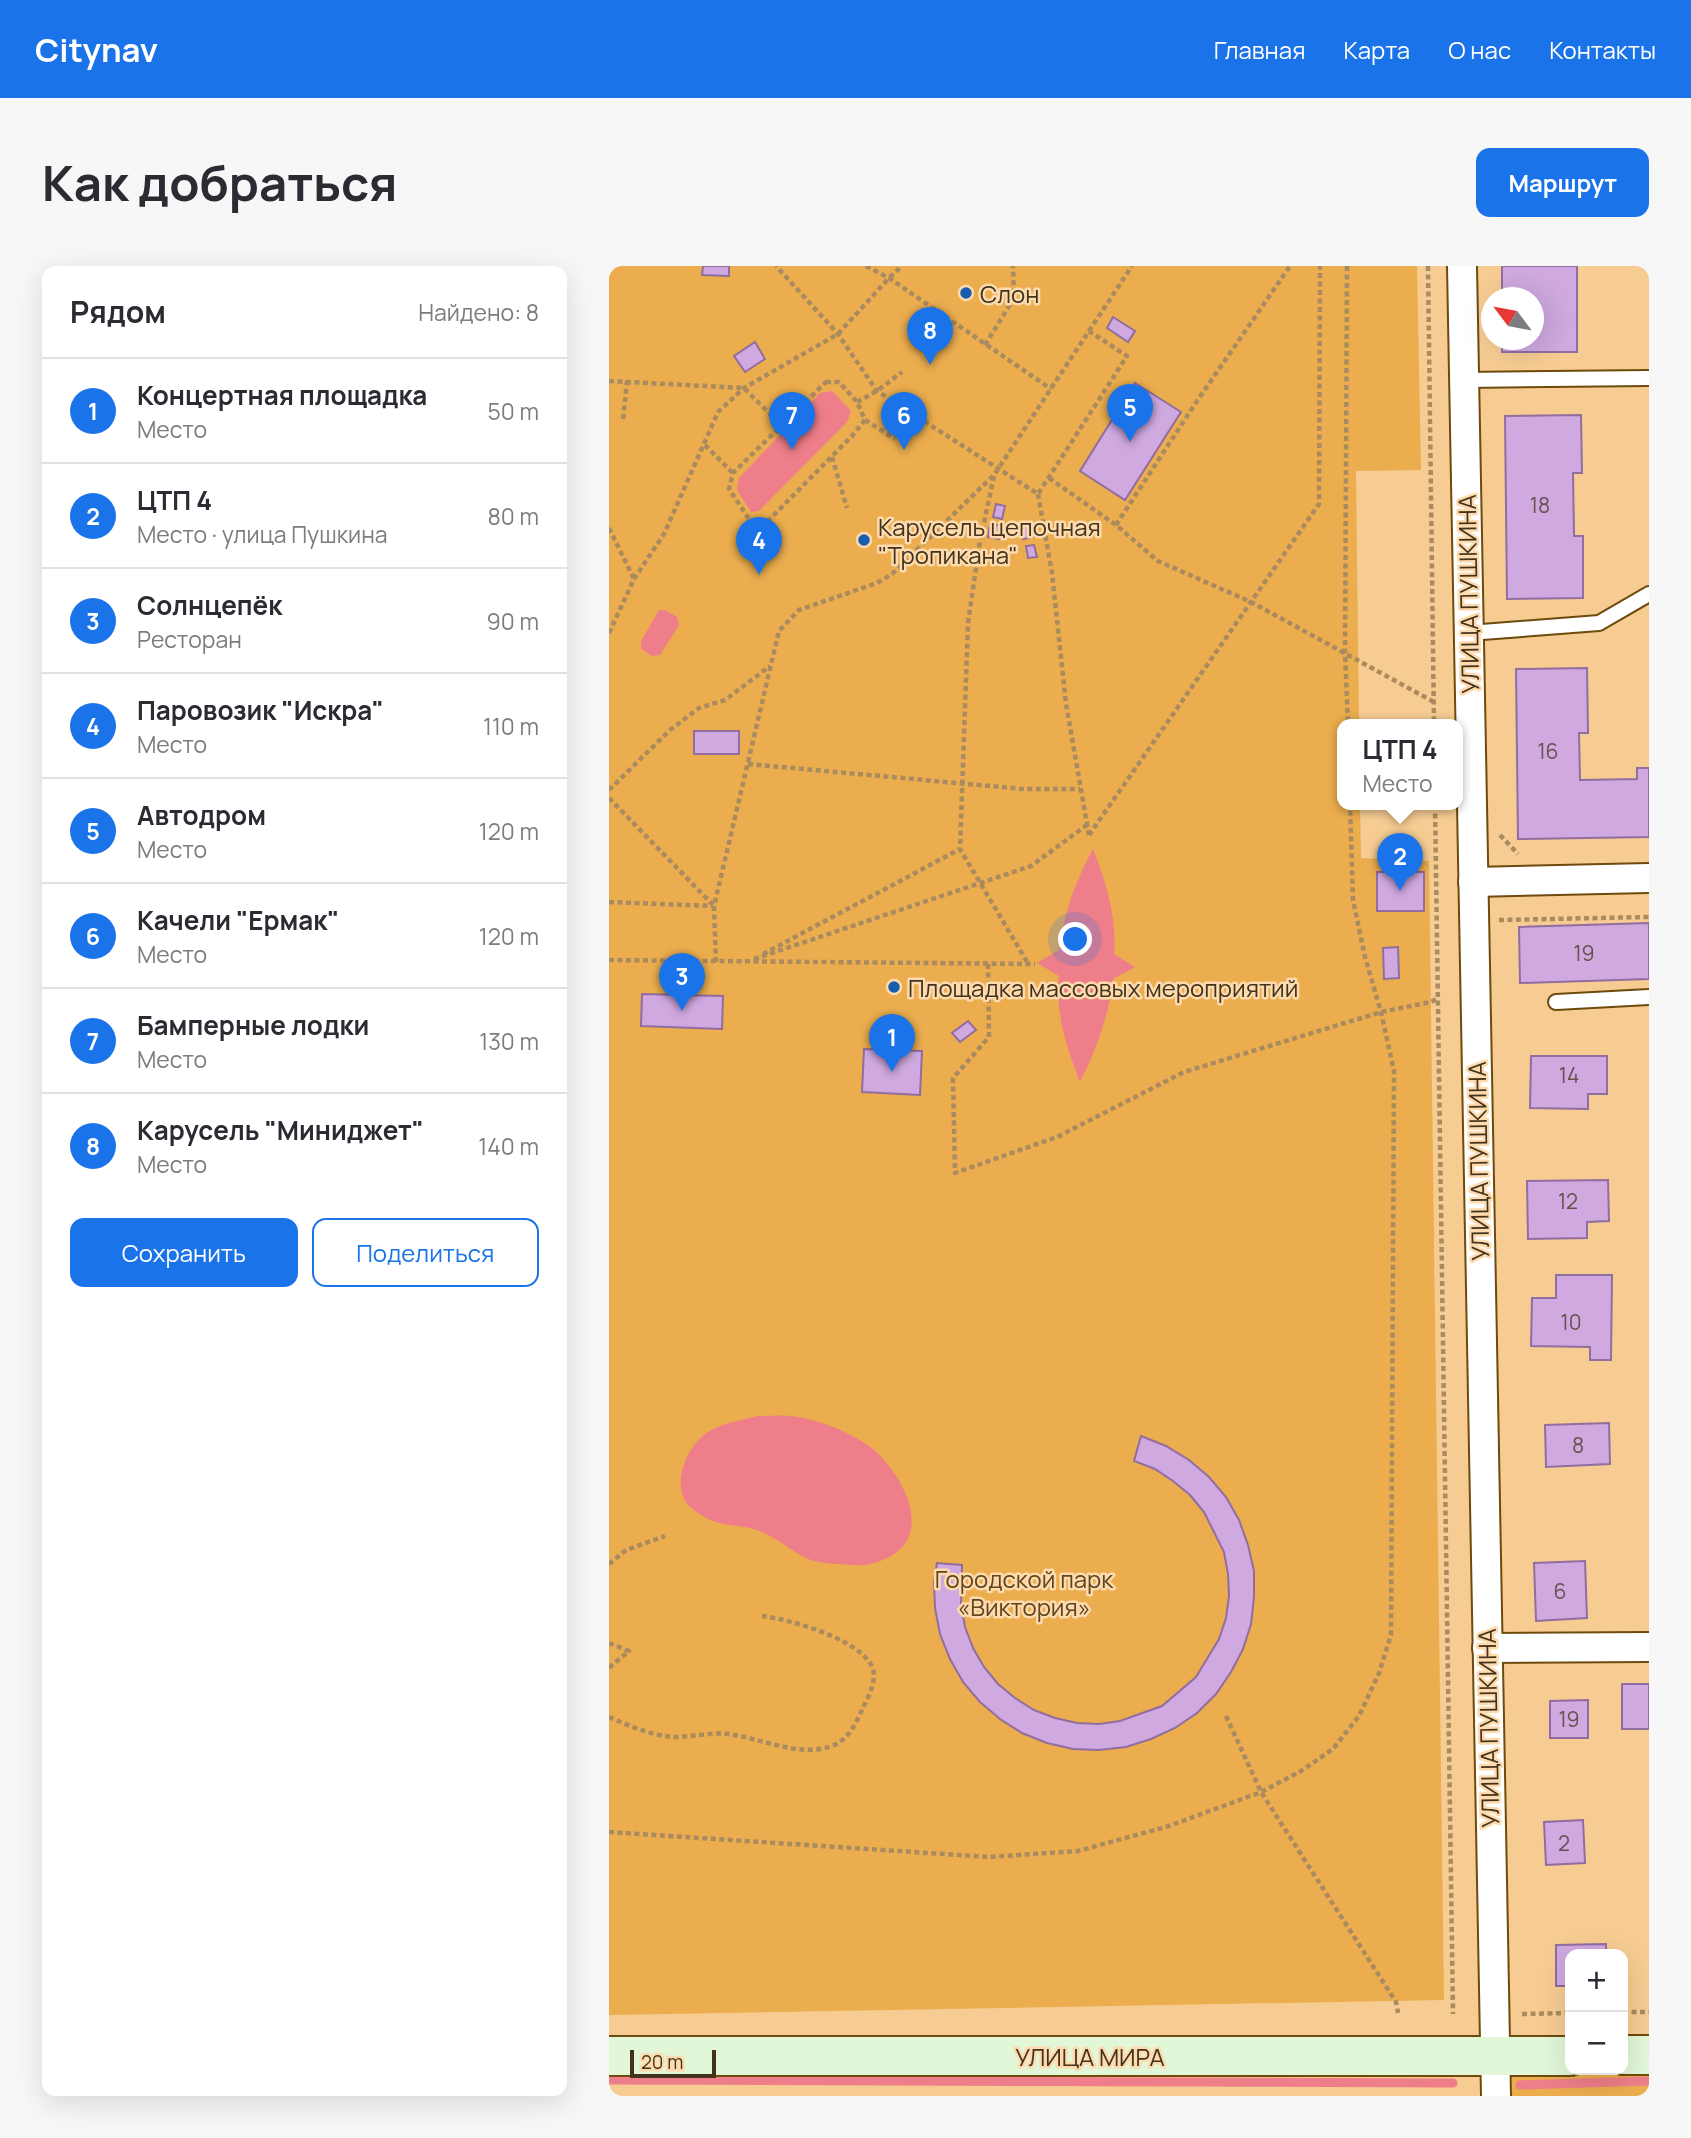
<!DOCTYPE html>
<html lang="ru">
<meta charset="utf-8">
<style>
:root{--surface:#fff;--page:#f7f7f7;--text:#2b2b33;--muted:#7c7c81;--line:#e1e1e2;--accent:#1a73e8}
body{margin:0;font-family:Manrope,sans-serif;background:var(--page);color:var(--text)}
.controls{position:absolute;right:21px;bottom:21px;display:grid;overflow:hidden;border-radius:14px;box-shadow:0 7px 28px #0002}
.controls button{width:63px;height:63px;display:grid;place-items:center;padding:0;border:0;border-bottom:2px solid var(--line);background:var(--surface);color:var(--text);font:35px sans-serif}
.compass{position:absolute;left:872px;top:21px;width:63px;height:63px;border-radius:50%;background:var(--surface);box-shadow:0 7px 28px #0002;rotate:302deg}
.scale{position:absolute;left:21px;bottom:18px;width:86px;box-sizing:border-box;padding-left:7px;border:4px solid #44331c;border-top:0;font-size:19px;line-height:24px;white-space:nowrap;color:#44331c;-webkit-text-stroke:5px #fddbae;paint-order:stroke}
.you{position:absolute;left:467px;top:674px;width:24px;height:24px;margin:-18px;border:5px solid #fff;border-radius:50%;background:#1a73e8;box-shadow:0 0 0 10px #1a73e833}
.badge{display:grid;place-items:center;width:46px;height:46px;border-radius:50%;background:var(--accent);color:#fff;font-size:23px;font-weight:700}
.pin{position:absolute;translate:-50% -58px;filter:drop-shadow(0 2px 4px #0008)}
.pin::after{content:'';position:absolute;top:37px;width:24px;height:21px;background:inherit;clip-path:polygon(0 0,100% 0,50% 100%)}
.popup{position:absolute;left:728px;top:453px;width:126px;height:91px;box-sizing:border-box;display:grid;place-content:center;border-radius:14px;background:var(--surface);filter:drop-shadow(0 2px 5px #0005);font-size:23px;white-space:nowrap;color:var(--muted)}
.popup b{font-size:26px;color:var(--text)}
.popup::after{content:'';position:absolute;left:50%;top:100%;margin-left:-14px;border:14px solid transparent;border-top-color:var(--surface)}
.list{margin:0;padding:0;list-style:none}
h2{display:flex;justify-content:space-between;align-items:center;height:91px;margin:0;padding:0 28px;font-size:30px}
h2 small{font-size:23px;font-weight:400;color:var(--muted)}
.list li{display:grid;grid-template-columns:46px 1fr auto;gap:21px;align-items:center;box-sizing:border-box;height:105px;padding:0 28px;border-top:2px solid var(--line)}
.list b{display:block;font-size:26px;white-space:nowrap}
.list p{margin:0;font-size:23px;white-space:nowrap;color:var(--muted)}
.list em{font-size:23px;font-style:normal;color:var(--muted)}
.actions{display:flex;gap:14px;padding:21px 28px}
.actions a{flex:1;padding:16px 0;border:2px solid var(--accent);border-radius:14px;text-align:center;font-size:24px;color:var(--accent)}
.actions .main{background:var(--accent);color:#fff}
.map{position:relative;flex:none;width:1040px;height:1830px;overflow:hidden;border-radius:14px}
header{display:flex;align-items:center;gap:42px;box-sizing:border-box;height:98px;padding:0 35px;background:var(--accent);color:#fff}
header strong{font-size:33px}
nav{display:flex;gap:38px;margin-inline-start:auto;font-size:24px}
.intro{display:flex;align-items:center;justify-content:space-between;box-sizing:border-box;height:168px;padding:0 42px}
h1{margin:0;font-size:49px}
.button{padding:18px 32px;border-radius:14px;background:var(--accent);color:#fff;font-size:24px;font-weight:700}
main{display:flex;gap:42px;padding:0 42px}
aside{flex:1;background:var(--surface);border-radius:14px;box-shadow:0 7px 28px #0002}
.map>svg:first-child{display:block}
</style>
<header>
<strong>Citynav</strong>
<nav><a>Главная</a><a>Карта</a><a>О нас</a><a>Контакты</a></nav>
</header>
<div class="intro"><h1>Как добраться</h1><a class="button">Маршрут</a></div>
<main>
<aside>
<h2>Рядом<small>Найдено: 8</small></h2>
<ul class="list">
<li><span class="badge">1</span><div><b>Концертная площадка</b><p>Место</p></div><em>50 m</em></li>
<li><span class="badge">2</span><div><b>ЦТП 4</b><p>Место · улица Пушкина</p></div><em>80 m</em></li>
<li><span class="badge">3</span><div><b>Солнцепёк</b><p>Ресторан</p></div><em>90 m</em></li>
<li><span class="badge">4</span><div><b>Паровозик &quot;Искра&quot;</b><p>Место</p></div><em>110 m</em></li>
<li><span class="badge">5</span><div><b>Автодром</b><p>Место</p></div><em>120 m</em></li>
<li><span class="badge">6</span><div><b>Качели &quot;Ермак&quot;</b><p>Место</p></div><em>120 m</em></li>
<li><span class="badge">7</span><div><b>Бамперные лодки</b><p>Место</p></div><em>130 m</em></li>
<li><span class="badge">8</span><div><b>Карусель &quot;Миниджет&quot;</b><p>Место</p></div><em>140 m</em></li>
</ul>
<div class="actions"><a class="main">Сохранить</a><a>Поделиться</a></div>
</aside>
<div class="map">
<svg width="1040" height="1830" viewBox="0 0 1040 1830">
<rect width="100%" height="100%" fill="#f6cc93"/>
<g fill="#ebad4e">
<polygon points="0,0 808,0 812,204 747,205 750,459 733,459 733,539 751,539 752,592 820,595 835,1734 0,1749"/>
<polygon points="1040,1808 1040,1830 903,1830 902,1810"/>
</g>
<g fill="#ee7e89">
<polygon points="223,125 242,145 238,156 150,245 142,246 128,224 130,212 211,127"/>
<polygon points="50,344 56,344 68,351 70,359 51,389 43,390 32,383 32,375"/>
<path d="M484,583C497,616 508,652 505,688L526,701L504,713C500,750 487,784 471,816C458,783 446,746 450,710L428,697L450,684C455,647 466,616 484,583Z"/>
<path d="M149,1150C160,1150 171,1149 181,1150C209,1153 242,1166 264,1183C292,1207 325,1265 282,1290C270,1296 260,1300 246,1299C231,1298 213,1298 199,1293C183,1286 170,1273 153,1266C130,1256 113,1264 89,1247C85,1244 79,1240 77,1236C63,1215 79,1178 99,1166C113,1157 133,1154 149,1150Z"/>
</g>
<g fill="none" stroke-linecap="round" stroke-linejoin="round">
<g stroke="#ee7e89" stroke-width="9">
<polyline points="0,1814 844,1817"/>
<polyline points="911,1819 1040,1815"/>
</g>
</g>
<g fill="#cfa9e0" stroke="#916da0" stroke-width="2">
<polygon points="94,0 120,0 120,10 93,9"/>
<polygon points="893,0 968,0 968,86 893,86 893,74 925,74 925,32 893,32"/>
<polygon points="504,51 526,65 519,76 498,62"/>
<polygon points="146,76 156,93 136,106 125,90"/>
<polygon points="526,117 572,146 516,234 471,205"/>
<polygon points="972,149 973,207 964,207 965,270 974,270 974,332 898,333 896,150"/>
<polygon points="387,238 396,240 393,253 384,251"/>
<polygon points="381,258 393,260 390,273 379,271"/>
<polygon points="422,258 424,271 414,273 412,260"/>
<polygon points="425,279 428,291 419,292 417,280"/>
<polygon points="978,402 979,467 970,467 971,514 1028,513 1028,502 1040,502 1040,571 909,573 907,403"/>
<rect x="85" y="465" width="45" height="23"/>
<rect x="768" y="606" width="47" height="39"/>
<polygon points="1040,657 1040,713 911,717 910,661"/>
<polygon points="789,681 790,712 775,713 774,682"/>
<polygon points="33,728 114,730 113,763 32,760"/>
<polygon points="359,755 367,764 351,776 343,767"/>
<polygon points="255,783 313,785 311,829 253,826"/>
<polygon points="922,790 998,790 998,828 979,828 979,843 921,842"/>
<polygon points="999,914 1000,955 978,956 978,972 919,973 918,915"/>
<polygon points="947,1009 1003,1009 1002,1094 981,1094 981,1081 922,1080 923,1032 947,1032"/>
<polygon points="1000,1157 1001,1198 937,1201 936,1159"/>
<polygon points="532,1170 557,1180 580,1194 600,1211 617,1231 630,1254 639,1279 645,1305 645,1331 642,1358 634,1383 622,1406 607,1428 588,1447 566,1462 542,1473 517,1481 490,1484 464,1483 438,1477 413,1467 391,1453 371,1436 354,1416 341,1393 331,1368 326,1342 325,1316 328,1297 353,1299 352,1339 356,1361 364,1382 375,1401 389,1418 406,1432 425,1444 446,1452 468,1457 490,1458 511,1455 553,1440 587,1411 610,1373 617,1352 620,1330 619,1308 615,1286 595,1246 581,1229 564,1215 546,1203 525,1195"/>
<polygon points="976,1295 978,1352 927,1355 925,1297"/>
<rect x="1013" y="1418" width="27" height="45"/>
<polygon points="979,1434 979,1472 941,1472 941,1435"/>
<polygon points="974,1554 976,1597 937,1599 935,1556"/>
<polygon points="997,1678 997,1688 961,1688 961,1720 947,1720 947,1679"/>
</g>
<g fill="none" stroke-linecap="round" stroke-linejoin="round">
<g stroke="#6e4a0c" stroke-width="18">
<g id="service">
<polyline points="855,114 1040,112"/>
<polyline points="860,367 990,357 1040,328"/>
<polyline points="947,736 1040,731"/>
</g>
</g>
<g stroke="#6e4a0c" stroke-width="32">
<g id="minor">
<polyline points="853,0 887,1830"/>
<polyline points="864,616 1040,612"/>
<polyline points="878,1382 1040,1381"/>
</g>
</g>
<g stroke="#6e4a0c" stroke-width="42">
<g id="secondary">
<polyline points="1014,1789 1040,1789"/>
<polyline points="0,1790 961,1790"/>
</g>
</g>
<g stroke="#aa8b60" stroke-width="4.5" stroke-dasharray="5 3.5" stroke-linecap="butt">
<polyline points="257,0 280,12 442,123"/>
<polyline points="738,0 736,386 739,459"/>
<polyline points="819,0 825,459"/>
<polyline points="480,65 523,0"/>
<polyline points="376,79 405,32 404,0"/>
<polyline points="0,115 135,122 172,159"/>
<polygon points="217,116 230,116 248,136 256,154 243,170 160,254 150,257 142,256 120,223 124,207"/>
<polyline points="248,136 268,125 293,106"/>
<polyline points="14,153 18,115"/>
<polyline points="256,154 286,173"/>
<polyline points="96,179 124,207"/>
<polyline points="223,191 238,242"/>
<polyline points="385,210 371,275 359,357 351,583 420,699"/>
<polyline points="440,212 507,259 549,295 642,336 825,436"/>
<polyline points="429,228 443,307 457,438 480,569"/>
<polyline points="142,256 148,290"/>
<polyline points="507,259 586,138 681,0"/>
<polyline points="0,262 25,313"/>
<polyline points="0,367 25,313 55,268 109,146 135,122 229,68 280,12 293,0"/>
<polyline points="139,498 414,523 471,523"/>
<polyline points="0,524 61,464 90,442 116,434 161,400"/>
<polyline points="0,532 104,639"/>
<polyline points="826,539 844,1748"/>
<polyline points="480,569 710,238 711,0"/>
<polyline points="891,569 909,588"/>
<polyline points="0,636 104,640"/>
<polyline points="890,654 1040,651"/>
<polyline points="154,688 351,583"/>
<polyline points="145,693 422,600 478,559"/>
<polyline points="0,694 426,698"/>
<polyline points="107,696 105,640 170,365 190,344 268,317 283,308 385,209 389,203 480,65 518,90 429,228 268,125 229,68 167,0"/>
<polyline points="379,698 380,771 344,812 346,907 448,871 575,806 772,746 822,736 829,732"/>
<polyline points="0,1298 17,1284 56,1270"/>
<polyline points="0,1377 20,1385 0,1402"/>
<polyline points="617,1450 652,1526 787,1736 789,1747"/>
<path d="M0,1451C21,1460 43,1470 66,1471C83,1471 102,1466 119,1468C152,1472 190,1492 223,1480C239,1474 246,1459 253,1444C258,1433 265,1421 265,1409C264,1376 180,1353 153,1350"/>
<polyline points="0,1566 380,1591 469,1585 560,1560 652,1526 692,1505 724,1483 750,1450 770,1407 782,1369 785,805 772,746 756,691 744,634 741,539"/>
<polyline points="1014,1746 1040,1746"/>
<polyline points="913,1748 961,1747"/>
</g>
<use href="#service" stroke="#fff" stroke-width="14"/>
<use href="#minor" stroke="#fff" stroke-width="28"/>
<use href="#secondary" stroke="#e2f7d7" stroke-width="38"/>
</g>
<g fill="#185eae" stroke="#fddbae" stroke-width="2.5">
<circle cx="357" cy="27" r="7"/>
<circle cx="255" cy="274" r="7"/>
<circle cx="285" cy="721" r="7"/>
</g>
<g text-anchor="middle" dominant-baseline="central" stroke-width="5" stroke-linejoin="round" paint-order="stroke">
<g font-size="21" fill="#67504d">
<text x="931" y="239">18</text>
<text x="939" y="485">16</text>
<text x="975" y="687">19</text>
<text x="960" y="809">14</text>
<text x="959" y="935">12</text>
<text x="962" y="1056">10</text>
<text x="969" y="1179">8</text>
<text x="951" y="1325">6</text>
<text x="960" y="1453">19</text>
<text x="955" y="1577">2</text>
</g>
<g font-size="24" fill="#44331c" stroke="#fddbae" text-anchor="start">
<text x="371" y="27">Слон</text>
<text x="269" y="260">Карусель цепочная<tspan x="269" dy="28">"Тропикана"</tspan></text>
<text x="299" y="721">Площадка массовых мероприятий</text>
</g>
<g font-size="24" fill="#44331c" stroke="#fddbae">
<text transform="translate(859 328) rotate(-91)">УЛИЦА ПУШКИНА</text>
<text transform="translate(869 895) rotate(-91)">УЛИЦА ПУШКИНА</text>
<text transform="translate(879 1462) rotate(-91)">УЛИЦА ПУШКИНА</text>
<text x="481" y="1790">УЛИЦА МИРА</text>
</g>
<g font-size="24" fill="#60451d" stroke="#fddbae">
<text x="415" y="1312">Городской парк<tspan x="415" dy="28">«Виктория»</tspan></text>
</g>
</g>
</svg>
<div class="controls">
<button>+</button>
<button>−</button>
</div>
<svg class="compass" viewBox="-18 -18 36 36"><path d="M0-13l5 13h-10z" fill="#e53935"/><path d="M0 13l5-13h-10z" fill="#7c7c81"/></svg>
<div class="scale">20 m</div>
<div class="you"></div>
<div class="pin badge" style="left:283px;top:806px">1</div>
<div class="pin badge" style="left:791px;top:625px">2</div>
<div class="popup"><b>ЦТП 4</b>Место</div>
<div class="pin badge" style="left:73px;top:745px">3</div>
<div class="pin badge" style="left:150px;top:309px">4</div>
<div class="pin badge" style="left:521px;top:176px">5</div>
<div class="pin badge" style="left:295px;top:184px">6</div>
<div class="pin badge" style="left:183px;top:184px">7</div>
<div class="pin badge" style="left:321px;top:99px">8</div>
</div>
</main>
